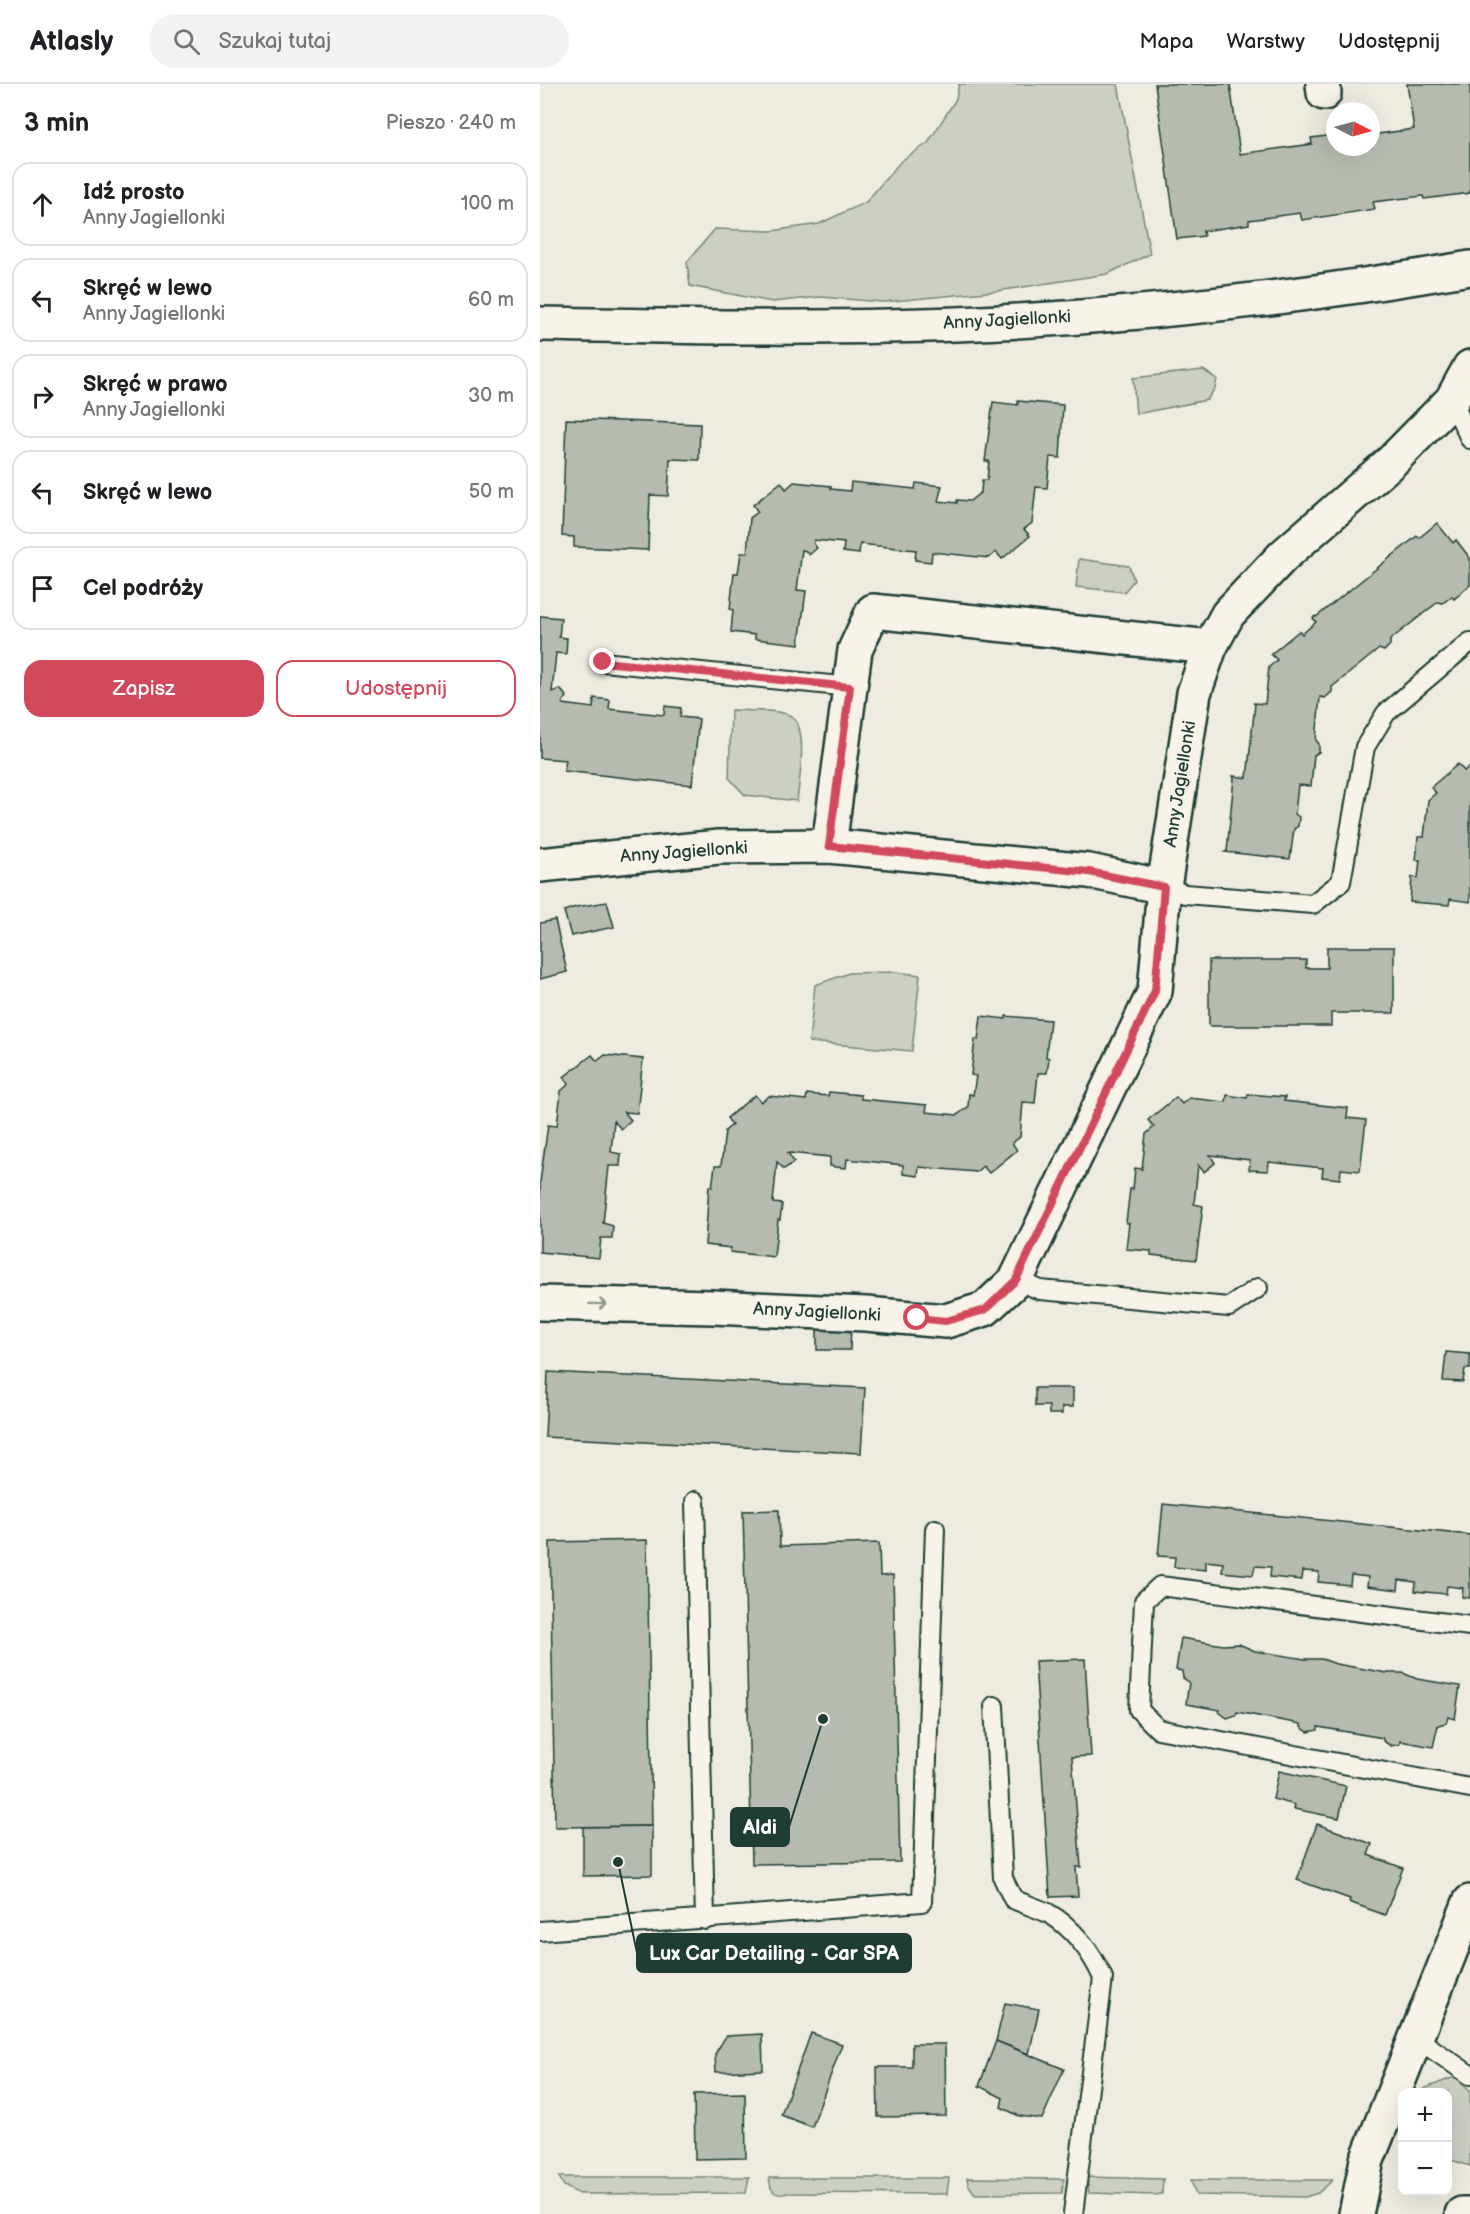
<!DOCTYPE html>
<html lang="pl">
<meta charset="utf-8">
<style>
:root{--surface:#fff;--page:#f2f2f2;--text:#202124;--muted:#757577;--line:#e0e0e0;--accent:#d1495b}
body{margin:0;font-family:"Balsamiq Sans",sans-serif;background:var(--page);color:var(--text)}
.controls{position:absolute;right:18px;bottom:18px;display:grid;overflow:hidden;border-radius:12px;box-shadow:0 6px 24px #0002}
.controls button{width:54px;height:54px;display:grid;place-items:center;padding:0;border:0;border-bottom:2px solid var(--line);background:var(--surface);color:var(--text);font:30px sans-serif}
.compass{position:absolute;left:786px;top:18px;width:54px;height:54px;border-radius:50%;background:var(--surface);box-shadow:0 6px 24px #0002;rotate:96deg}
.stop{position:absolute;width:18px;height:18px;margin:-14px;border:4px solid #d1495b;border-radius:50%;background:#fff}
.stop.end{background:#d1495b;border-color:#fff;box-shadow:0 2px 6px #0008}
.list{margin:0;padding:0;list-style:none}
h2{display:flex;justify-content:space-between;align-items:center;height:78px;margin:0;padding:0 24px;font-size:26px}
h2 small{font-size:20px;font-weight:400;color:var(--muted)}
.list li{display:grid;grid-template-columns:39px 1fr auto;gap:18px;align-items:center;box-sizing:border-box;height:84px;margin:0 12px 12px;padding:0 12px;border:2px solid var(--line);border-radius:18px}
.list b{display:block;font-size:22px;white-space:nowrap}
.list p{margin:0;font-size:20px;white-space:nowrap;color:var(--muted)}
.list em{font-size:20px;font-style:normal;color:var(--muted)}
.actions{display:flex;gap:12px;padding:18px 24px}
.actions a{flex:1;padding:14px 0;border:2px solid var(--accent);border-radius:18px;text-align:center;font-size:21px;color:var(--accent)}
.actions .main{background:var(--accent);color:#fff}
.icon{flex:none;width:33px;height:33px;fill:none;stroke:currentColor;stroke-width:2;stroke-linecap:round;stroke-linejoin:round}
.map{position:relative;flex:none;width:930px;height:2130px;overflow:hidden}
header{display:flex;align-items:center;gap:36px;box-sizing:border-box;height:84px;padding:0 30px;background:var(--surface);border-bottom:2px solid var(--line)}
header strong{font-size:28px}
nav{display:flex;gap:33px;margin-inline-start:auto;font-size:21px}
.search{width:420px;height:54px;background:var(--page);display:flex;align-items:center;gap:15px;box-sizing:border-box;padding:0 21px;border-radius:33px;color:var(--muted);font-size:22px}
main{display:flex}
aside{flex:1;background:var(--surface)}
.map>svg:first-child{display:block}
</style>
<header>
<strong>Atlasly</strong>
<div class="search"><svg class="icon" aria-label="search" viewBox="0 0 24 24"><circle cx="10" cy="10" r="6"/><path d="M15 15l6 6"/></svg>Szukaj tutaj</div>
<nav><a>Mapa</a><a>Warstwy</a><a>Udostępnij</a></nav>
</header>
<main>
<aside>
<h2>3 min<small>Pieszo · 240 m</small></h2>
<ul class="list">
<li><svg class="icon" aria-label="ahead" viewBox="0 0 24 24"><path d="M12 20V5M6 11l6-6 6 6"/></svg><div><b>Idź prosto</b><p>Anny Jagiellonki</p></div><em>100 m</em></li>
<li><svg class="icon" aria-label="left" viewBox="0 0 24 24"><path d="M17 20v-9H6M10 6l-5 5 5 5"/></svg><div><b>Skręć w lewo</b><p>Anny Jagiellonki</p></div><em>60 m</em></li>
<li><svg class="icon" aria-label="right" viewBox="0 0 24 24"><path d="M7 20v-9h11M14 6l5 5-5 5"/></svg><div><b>Skręć w prawo</b><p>Anny Jagiellonki</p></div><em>30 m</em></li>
<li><svg class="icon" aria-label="left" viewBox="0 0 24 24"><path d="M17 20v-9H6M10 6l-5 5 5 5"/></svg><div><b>Skręć w lewo</b></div><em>50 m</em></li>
<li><svg class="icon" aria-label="arrive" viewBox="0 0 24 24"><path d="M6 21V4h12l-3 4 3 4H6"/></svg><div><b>Cel podróży</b></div></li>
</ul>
<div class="actions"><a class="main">Zapisz</a><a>Udostępnij</a></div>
</aside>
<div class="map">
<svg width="930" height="2130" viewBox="0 0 930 2130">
<rect width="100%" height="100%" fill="#eeece1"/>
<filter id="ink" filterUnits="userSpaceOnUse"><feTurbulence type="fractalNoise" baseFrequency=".0167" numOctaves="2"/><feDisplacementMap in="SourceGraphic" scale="12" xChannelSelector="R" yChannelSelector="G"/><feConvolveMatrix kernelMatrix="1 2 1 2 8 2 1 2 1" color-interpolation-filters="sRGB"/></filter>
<g filter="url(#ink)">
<g fill="#cccfc4" stroke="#76867c" stroke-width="1.5">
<polygon points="419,0 578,0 610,170 567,190 457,207 343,218 280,213 232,218 150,202 147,178 175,145 231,147 279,140 326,118 361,77 388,59 416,15"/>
<polygon points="663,286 677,295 675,304 667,316 596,330 593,294"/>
<polygon points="539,475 589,482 594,496 584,508 536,503"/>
<path d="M191,626C207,627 238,625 251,632C269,642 259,699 257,717L205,711L189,694Z"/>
<polygon points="355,888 380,891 372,967 269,958 275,901 309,889"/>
<polygon points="912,1994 916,1994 930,2006 930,2082 908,2075 908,2008 882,2008 883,2005"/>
<polygon points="19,2093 209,2093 206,2109 39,2110 24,2102"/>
<polygon points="547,2093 623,2095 622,2110 615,2111 549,2109"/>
<polygon points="229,2094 409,2094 407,2110 235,2109 231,2104"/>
<polygon points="427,2094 524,2095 522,2109 435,2110 428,2100"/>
<polygon points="651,2096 793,2096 778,2109 765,2113 656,2111"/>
</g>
<g fill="#b5bbb0" stroke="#1f3d34" stroke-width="1.5">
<polygon points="615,0 690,0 700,70 772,60 771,54 795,51 795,63 831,63 831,51 874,45 867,0 930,0 930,109 884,115 883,112 833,118 835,125 762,136 760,129 709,136 709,140 663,147 664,152 637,155"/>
<polygon points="478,317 523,321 520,374 510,373 507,404 496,403 492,439 484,445 490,452 462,475 456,468 449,474 392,468 391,478 375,476 376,466 320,460 319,470 303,468 304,459 274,456 274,460 277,464 269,471 266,467 262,466 257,506 266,507 259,560 215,555 215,551 191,548 193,526 190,525 194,489 198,489 201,469 207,469 210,434 218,428 213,421 241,398 246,405 254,398 291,402 291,405 310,407 311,398 375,405 376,399 402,402 398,417 417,419 417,416 430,417 441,408 442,396 447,396 449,377 445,377 453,318 478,321"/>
<polygon points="26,335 160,340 159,376 130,375 128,412 110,411 108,466 34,463 34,453 22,452"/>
<polygon points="897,439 913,459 916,456 930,474 930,501 914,515 912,512 903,519 898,518 850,556 850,561 844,567 839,565 792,603 792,608 785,614 780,613 776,656 779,660 779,668 774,671 771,702 758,701 755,730 759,733 758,742 754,745 750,775 685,768 687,767 694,694 693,692 707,694 715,620 713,619 725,620 729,583 737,576 731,570 759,547 762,550 776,538 773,534 775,532 776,533 877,452 879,454"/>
<polygon points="0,532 21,534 19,553 27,554 26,570 16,569 12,608 20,605 27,613 23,617 23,620 53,624 54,614 70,616 69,625 124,631 125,622 141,624 140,633 159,635 152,701 24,687 26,676 0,674"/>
<polygon points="918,680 924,687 930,682 930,818 910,815 909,821 870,818 872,793 878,794 880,776 876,776 878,753 884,753 888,716 896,709 891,703"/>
<polygon points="67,818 74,843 31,852 24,827 36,823"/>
<polygon points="15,836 27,888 0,895 0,839"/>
<polygon points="787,863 854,863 854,929 791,929 791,942 669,942 669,876 766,876 766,884 787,884"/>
<polygon points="441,932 466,935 466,932 510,936 506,973 509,974 507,989 498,989 495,1019 483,1018 480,1053 472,1059 477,1066 449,1089 443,1082 436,1088 379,1083 378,1092 363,1090 363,1081 307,1075 306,1084 295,1083 290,1082 290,1073 248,1069 254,1078 244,1085 237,1078 233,1119 242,1120 240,1136 238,1136 234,1173 190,1168 191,1164 165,1161 169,1102 172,1103 175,1082 181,1082 185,1047 192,1041 187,1034 215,1011 221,1018 229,1012 266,1016 267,1010 288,1012 289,1008 321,1011 321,1015 387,1021 386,1028 417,1031 428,1023 429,1010 433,1011 436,992 431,991 435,955 438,956"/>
<polygon points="52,971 57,977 65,971 103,975 97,1029 84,1028 91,1036 81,1045 74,1037 71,1068 81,1070 80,1082 69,1082 63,1139 73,1142 72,1154 61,1154 59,1174 0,1168 0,1098 8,1041 17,1042 21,1007 29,1000 24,993"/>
<polygon points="708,1010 745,1013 744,1017 808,1024 807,1034 826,1036 820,1087 801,1085 800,1095 782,1093 783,1084 729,1078 728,1087 709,1086 710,1076 670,1071 675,1079 664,1088 658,1081 654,1120 663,1122 656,1176 611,1171 611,1167 586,1165 589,1139 586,1139 590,1105 593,1105 595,1084 602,1085 606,1050 614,1043 608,1036 636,1013 642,1020 649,1014 686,1018 687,1011 707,1014"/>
<polygon points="277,1240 311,1241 310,1266 277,1266"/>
<polygon points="906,1268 930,1270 930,1285 925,1285 923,1298 903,1297"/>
<polygon points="8,1288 325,1304 321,1369 5,1353"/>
<polygon points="495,1304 533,1304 533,1323 522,1323 522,1330 509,1330 509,1322 495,1322"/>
<polygon points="623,1420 930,1451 930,1514 922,1513 923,1504 907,1502 906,1510 875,1507 876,1498 859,1496 858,1506 827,1502 828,1493 811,1491 810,1501 778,1498 779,1488 763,1487 762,1496 730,1493 731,1483 715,1482 713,1491 682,1488 683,1479 666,1477 666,1486 634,1483 635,1473 618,1472"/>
<polygon points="239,1426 240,1462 339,1459 340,1492 353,1491 360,1778 212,1780 203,1427"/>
<polygon points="107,1456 112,1742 15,1743 10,1458"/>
<polygon points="641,1554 683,1561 699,1560 715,1567 765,1575 782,1575 796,1580 847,1589 863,1589 877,1595 920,1602 915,1635 908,1633 906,1639 898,1641 893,1663 860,1657 860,1660 851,1662 843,1657 843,1654 778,1643 778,1646 768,1648 761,1643 761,1640 697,1628 696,1631 687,1634 679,1628 680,1626 646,1620 649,1598 643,1594 642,1587 636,1586"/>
<polygon points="545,1575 551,1672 532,1673 541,1783 536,1783 538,1812 510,1813 495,1577"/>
<polygon points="739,1687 806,1702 799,1734 754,1725 755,1721 733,1715"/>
<polygon points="777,1740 832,1760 828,1771 863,1784 845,1831 809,1818 810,1815 757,1796"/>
<polygon points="112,1742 112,1791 43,1792 43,1743"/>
<polygon points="465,1919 499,1925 489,1970 456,1957"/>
<polygon points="271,1949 302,1960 272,2043 241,2031"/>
<polygon points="222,1950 223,1986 176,1988 175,1970 186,1952"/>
<polygon points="456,1957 524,1985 502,2035 479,2032 461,2023 463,2014 439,2002"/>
<polygon points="372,1960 405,1960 406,2032 338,2033 337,1983 372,1983"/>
<polygon points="205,2009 206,2074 155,2075 154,2010"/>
</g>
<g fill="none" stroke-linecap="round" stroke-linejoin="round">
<g stroke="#1f3d34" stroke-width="22">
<g id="lane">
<polyline points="912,316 930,355"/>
<polyline points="63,578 310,603"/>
<polyline points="624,803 645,810 773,820 801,798 825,663 846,629 930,558"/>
<polyline points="476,1196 500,1206 689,1223 718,1204"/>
<polyline points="155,1417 165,1836"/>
<polyline points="930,1542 620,1502 604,1517 599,1626 618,1645 930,1704"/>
<path d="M454,1622L463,1794L473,1815C484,1820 497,1824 508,1829C533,1843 552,1869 563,1894L533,2130"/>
<polyline points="0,1847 382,1818 395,1445"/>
<polyline points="876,1954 930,1991"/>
</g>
</g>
<g stroke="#1f3d34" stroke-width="38">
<g id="street">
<polyline points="783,0 784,9"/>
<path d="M0,240C153,243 306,246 460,238C617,230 774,211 930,184"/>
<polyline points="289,762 315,566 333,527 670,563"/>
<polyline points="0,781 179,763 289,762 549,787 624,803"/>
<polyline points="0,1219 173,1223 326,1230 406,1237 445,1225 476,1196 615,907 624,803 654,609 670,563 688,530 743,472 851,378 912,316 930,283"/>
<polyline points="816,2130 827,2076 930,1818"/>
</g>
</g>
<g stroke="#1f3d34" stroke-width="38">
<polyline id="secondary" points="922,2130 930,2130"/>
</g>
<use href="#lane" stroke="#f7f3e8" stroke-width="18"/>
<use href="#street" stroke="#f7f3e8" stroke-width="33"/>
<use href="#secondary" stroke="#f7f3e8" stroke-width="33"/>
</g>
<defs><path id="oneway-shaft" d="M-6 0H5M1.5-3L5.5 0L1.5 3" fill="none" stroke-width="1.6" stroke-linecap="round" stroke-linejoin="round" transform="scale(1.5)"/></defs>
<use stroke="#8b988e" href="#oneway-shaft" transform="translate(58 1220) rotate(1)"/>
</g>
<g fill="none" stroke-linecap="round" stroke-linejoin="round" filter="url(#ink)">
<polyline stroke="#d1495b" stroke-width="8" points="63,578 310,603 289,762 549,788 624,803 615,907 476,1196 445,1226 406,1237 377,1234"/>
</g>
<g text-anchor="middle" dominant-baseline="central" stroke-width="6" stroke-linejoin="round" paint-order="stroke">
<g font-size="18" fill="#1f3d34" stroke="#f7f3e8">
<text transform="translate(467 236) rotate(-3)">Anny Jagiellonki</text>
<text transform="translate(640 700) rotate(-81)">Anny Jagiellonki</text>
<text transform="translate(144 768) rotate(-4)">Anny Jagiellonki</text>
<text transform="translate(277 1228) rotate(3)">Anny Jagiellonki</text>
</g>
</g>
<path fill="none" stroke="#1f3d34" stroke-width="2" d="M283 1635L249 1743M78 1778L97 1869"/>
<g fill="#1f3d34" stroke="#f7f3e8" stroke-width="2">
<circle cx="283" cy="1635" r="6"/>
<circle cx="78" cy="1778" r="6"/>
</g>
<g fill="#1f3d34" stroke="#1f3d34" stroke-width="2">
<rect x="191" y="1724" width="58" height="38" rx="6"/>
<rect x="97" y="1850" width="274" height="38" rx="6"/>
</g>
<g font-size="20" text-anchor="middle" font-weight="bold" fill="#fff">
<text x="220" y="1750">Aldi</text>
<text x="234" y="1876">Lux Car Detailing - Car SPA</text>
</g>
</svg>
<div class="controls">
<button>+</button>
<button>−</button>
</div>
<svg class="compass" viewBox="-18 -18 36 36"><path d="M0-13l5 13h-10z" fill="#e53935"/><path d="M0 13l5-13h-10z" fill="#757577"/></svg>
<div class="stop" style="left:377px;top:1234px"></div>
<div class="stop end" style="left:63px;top:578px"></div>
</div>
</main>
